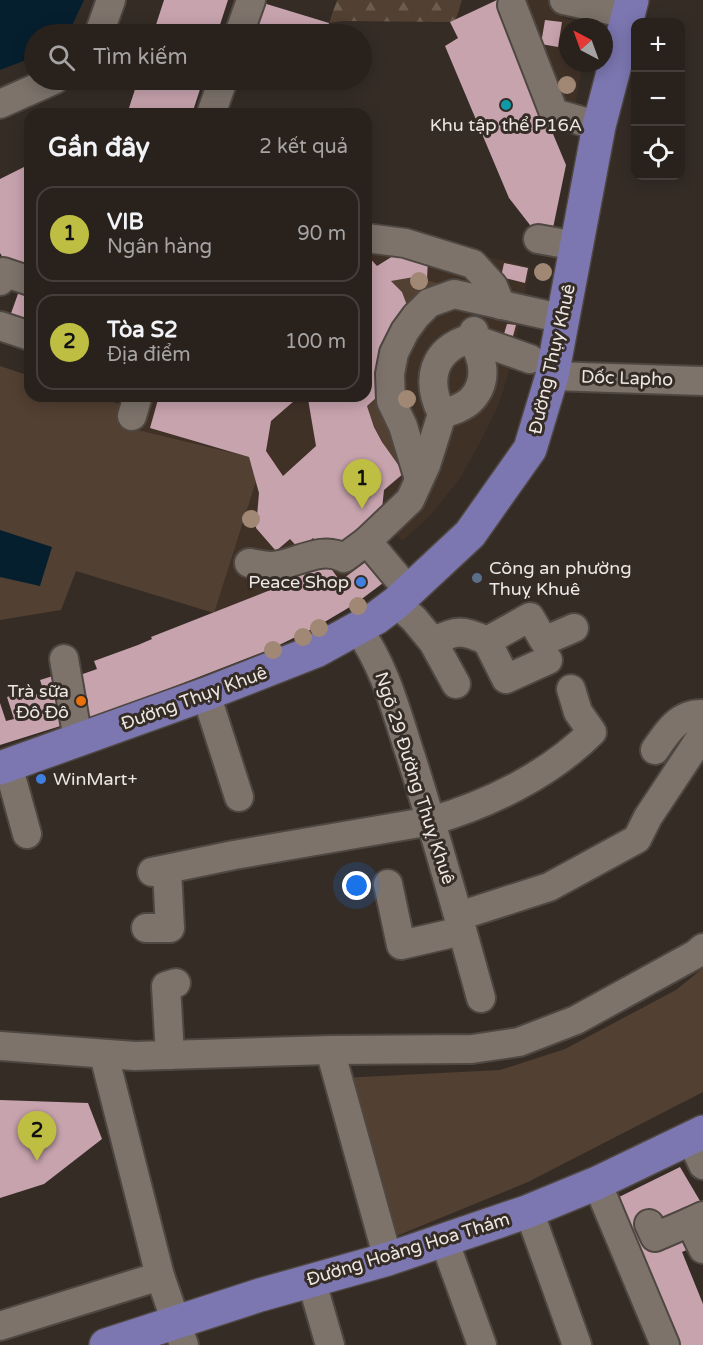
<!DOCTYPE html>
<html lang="vi">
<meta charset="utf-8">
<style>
:root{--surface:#28211c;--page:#302925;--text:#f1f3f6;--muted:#a5a3a3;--line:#443e3b;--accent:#bebe42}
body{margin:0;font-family:"Varela Round",sans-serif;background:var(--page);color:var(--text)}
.controls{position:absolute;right:18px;top:18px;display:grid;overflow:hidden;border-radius:12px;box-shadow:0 3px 15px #0003}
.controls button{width:54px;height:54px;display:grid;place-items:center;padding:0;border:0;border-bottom:2px solid var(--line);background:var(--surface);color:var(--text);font:30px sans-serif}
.compass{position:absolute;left:559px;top:18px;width:54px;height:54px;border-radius:50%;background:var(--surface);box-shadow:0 3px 15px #0003;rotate:319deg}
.you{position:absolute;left:357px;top:886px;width:21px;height:21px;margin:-15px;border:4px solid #fff;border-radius:50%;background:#1a73e8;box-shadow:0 0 0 9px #1a73e833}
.badge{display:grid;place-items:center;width:39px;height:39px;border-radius:50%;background:var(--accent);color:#111;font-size:20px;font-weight:700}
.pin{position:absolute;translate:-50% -50px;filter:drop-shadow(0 2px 3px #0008)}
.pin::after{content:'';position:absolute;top:32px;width:21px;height:18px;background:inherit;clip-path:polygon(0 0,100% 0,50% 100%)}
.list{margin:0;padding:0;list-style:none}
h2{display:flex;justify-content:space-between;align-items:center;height:78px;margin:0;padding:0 24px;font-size:26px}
h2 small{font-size:20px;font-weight:400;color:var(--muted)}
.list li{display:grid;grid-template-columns:39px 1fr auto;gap:18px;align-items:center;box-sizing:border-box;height:96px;margin:0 12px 12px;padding:0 12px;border:2px solid var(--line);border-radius:18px}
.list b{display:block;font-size:22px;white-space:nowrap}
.list p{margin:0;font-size:20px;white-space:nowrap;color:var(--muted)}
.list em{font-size:20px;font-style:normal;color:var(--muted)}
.icon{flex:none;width:33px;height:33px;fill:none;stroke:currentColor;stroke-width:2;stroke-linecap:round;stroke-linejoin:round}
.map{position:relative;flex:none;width:703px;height:1345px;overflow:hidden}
.search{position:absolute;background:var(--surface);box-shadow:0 3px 15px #0003;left:24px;top:24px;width:348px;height:66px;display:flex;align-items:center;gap:15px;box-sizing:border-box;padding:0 21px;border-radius:33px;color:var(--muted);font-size:22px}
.panel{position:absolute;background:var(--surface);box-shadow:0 3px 15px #0003;left:24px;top:108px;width:348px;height:294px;border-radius:18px}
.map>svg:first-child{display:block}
</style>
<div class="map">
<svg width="703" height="1345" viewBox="0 0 703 1345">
<defs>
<pattern id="forest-firs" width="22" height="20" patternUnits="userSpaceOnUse" patternTransform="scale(1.5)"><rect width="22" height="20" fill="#524032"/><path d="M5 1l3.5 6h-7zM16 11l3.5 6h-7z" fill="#6b5c50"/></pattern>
</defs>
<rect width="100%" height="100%" fill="#352c26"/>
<g fill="#403127">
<polygon points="516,0 566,0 562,18 591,25 590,27 568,27 568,63 583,63 574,111 561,106"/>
<polygon points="366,227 530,267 511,365 498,406 479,444 459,480 445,497 431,515 402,541 395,533 367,561 383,583 368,594 355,604 306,572 278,587 214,613 121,426 130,396 366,396"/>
</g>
<polygon fill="url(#forest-firs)" points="337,0 462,0 456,19 450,22 343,21 329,23"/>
<g fill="#524032">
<polygon points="414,277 445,285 411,316 402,292 391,281"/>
<polygon points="0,366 30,376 30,396 95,396 126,406 121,426 249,457 256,481 214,613 76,571 61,610 0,620"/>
<path d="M383,392L404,473C387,452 375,432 367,406Z"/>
<polygon points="703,968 703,1092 528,1182 394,1237 342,1078 500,1070 565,1049 676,990"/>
</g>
<g fill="#061f2f">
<polygon points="0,0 84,0 68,34 34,34 34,57 0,70"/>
<polygon points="0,530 52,547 40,586 0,577"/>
</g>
<g fill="#c7a3ae" fill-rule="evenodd">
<polygon points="164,0 228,0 217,34 153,34"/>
<polygon points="497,0 566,165 553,228 530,225 509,198 445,46 458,38 450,22"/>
<polygon points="260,2 329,23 325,34 251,34"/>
<polygon points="545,20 562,22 558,47 541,44"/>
<polygon points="138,80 203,80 192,114 127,114"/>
<polygon points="30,164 30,267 3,258 0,253 0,179"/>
<path d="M366,254L377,266L393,256L428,259L427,279L414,277L391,281L402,292L411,316L387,388L367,406L374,427L382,442L404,473L384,490L382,509L368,531L324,551L313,538L300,550L290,539L276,551L256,528L259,493L249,457L150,428L159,396H366ZM308,399L316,446L283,476L266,451L271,421L294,401Z"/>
<polygon points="504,263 528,268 525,283 501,277"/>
<polygon points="19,291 30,294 30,325 9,319"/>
<polygon points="507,324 516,325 513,336 504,334"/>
<polygon points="325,560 340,581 367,561 383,583 355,604 316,627 271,649 80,723 67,686 83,681 80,675 97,669 94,661 138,645 152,639 151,637 278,587"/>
<polygon points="56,675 70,723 0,745 0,703 6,721 14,719 7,697 24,692 26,698 44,692 40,680"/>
<polygon points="0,1100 88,1103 102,1139 44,1184 0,1198"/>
<polygon points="680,1167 703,1206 688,1228 696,1246 682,1252 703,1304 703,1345 677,1345 617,1198"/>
</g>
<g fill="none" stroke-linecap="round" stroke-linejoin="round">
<g stroke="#4f4741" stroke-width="32">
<g id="minor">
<polyline points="564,0 628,14"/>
<polyline points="512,5 554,113 599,126"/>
<polyline points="99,34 111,0"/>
<polyline points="239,34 251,0"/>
<polyline points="0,104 54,80"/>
<polyline points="211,114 223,80"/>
<polyline points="366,238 405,243 473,264 493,286 501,305"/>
<polyline points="538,239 577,246"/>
<polyline points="0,281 3,272 30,281"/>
<polyline points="0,326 30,336"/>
<polyline points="474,331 471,338 530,359"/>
<polyline points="552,376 703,381"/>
<polyline points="132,416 138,396"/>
<polyline points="419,479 403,426 391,401 390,374 394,353 405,331 416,316 429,303 454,294 564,319"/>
<polyline points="367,541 408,590"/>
<path d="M249,563C257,564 266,566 273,566C297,564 321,545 344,558L367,541L410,500L426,465L442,414C425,380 432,350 471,338C483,357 489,380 472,399C465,407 452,411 442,414"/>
<polyline points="396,603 414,619 433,642 456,684"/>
<path d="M358,629C386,668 397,715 412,760C437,839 459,918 481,998"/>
<polyline points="487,641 506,679 548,660"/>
<path d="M433,642C456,629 464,630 487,641L530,617L544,641L574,628"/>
<polyline points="64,659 76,728 80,740"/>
<polyline points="206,694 239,797"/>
<path d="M655,750C667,732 679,713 703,714"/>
<polyline points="8,765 27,834"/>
<path d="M152,872L234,855L431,821C489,804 549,775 592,732L578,712L571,689"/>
<polyline points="388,884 401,945 462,931"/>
<polyline points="459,916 549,887 637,839 648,817 703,734"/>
<polyline points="146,928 170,928 167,870"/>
<polyline points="0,1046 135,1056 330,1050 472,1049 519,1042 576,1020 696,954 703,948"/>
<polyline points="330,1050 388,1259"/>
<polyline points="104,1055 160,1276 184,1345"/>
<polyline points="170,1055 166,986 176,983"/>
<polyline points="691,1139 703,1165"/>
<polyline points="597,1183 665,1345"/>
<polyline points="529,1211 577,1345"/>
<polyline points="703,1216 690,1222 703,1249"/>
<polyline points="649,1224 655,1237 690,1222"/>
<polyline points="444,1240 482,1345"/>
<polyline points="311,1279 330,1345"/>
<polyline points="0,1326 160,1276"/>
</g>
</g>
<g stroke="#4f4741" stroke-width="36">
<g id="major">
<polyline points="0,768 206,694 316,651 376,618 396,603 470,534 530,449 552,376 599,126 632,0"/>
<polyline points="106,1345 260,1295 388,1259 529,1211 597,1183 703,1132"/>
</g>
</g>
<use href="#minor" stroke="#7d736b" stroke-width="28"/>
<use href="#major" stroke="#7c77b1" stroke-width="33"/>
</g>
<g fill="#a18875">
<circle cx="567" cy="85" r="9"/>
<circle cx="543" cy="272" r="9"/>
<circle cx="419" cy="281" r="9"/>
<circle cx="407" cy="399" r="9"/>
<circle cx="251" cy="519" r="9"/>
<circle cx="358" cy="606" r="9"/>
<circle cx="319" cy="628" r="9"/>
<circle cx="303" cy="637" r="9"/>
<circle cx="273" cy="650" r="9"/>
</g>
<circle fill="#0f9aa8" stroke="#352c26" stroke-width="2" cx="506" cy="105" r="6"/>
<circle fill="#5c6f8a" stroke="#352c26" stroke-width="2" cx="477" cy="578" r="6"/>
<g fill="#3f7fe0" stroke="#352c26" stroke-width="2">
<circle cx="361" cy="582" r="6"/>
<circle cx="41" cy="779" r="6"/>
</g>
<circle fill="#e8710a" stroke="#352c26" stroke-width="2" cx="81" cy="701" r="6"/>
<g text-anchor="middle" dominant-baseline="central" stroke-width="6" stroke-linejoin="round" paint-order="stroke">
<g font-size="18" fill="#ede7e3" stroke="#352c26" text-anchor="start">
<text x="506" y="125" text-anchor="middle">Khu tập thể P16A</text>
<text x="489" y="568">Công an phường<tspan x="489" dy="21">Thuỵ Khuê</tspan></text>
<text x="349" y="582" text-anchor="end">Peace Shop</text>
<text x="69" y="691" text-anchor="end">Trà sữa<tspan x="69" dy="21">Đô Đô</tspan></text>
<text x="53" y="779">WinMart+</text>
</g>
<g font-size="18" fill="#ede7e3" stroke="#352c26">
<text transform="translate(552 359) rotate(-77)">Đường Thụy Khuê</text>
<text transform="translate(627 378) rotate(2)">Dốc Lapho</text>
<text transform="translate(194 698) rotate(-20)">Đường Thụy Khuê</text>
<text transform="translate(415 778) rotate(72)">Ngõ 29 Đường Thuỵ Khuê</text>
<text transform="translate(408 1249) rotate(-17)">Đường Hoàng Hoa Thám</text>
</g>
</g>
</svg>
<div class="controls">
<button>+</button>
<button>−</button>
<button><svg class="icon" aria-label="locate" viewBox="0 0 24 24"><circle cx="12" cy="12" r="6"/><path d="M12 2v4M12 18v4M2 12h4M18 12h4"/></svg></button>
</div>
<svg class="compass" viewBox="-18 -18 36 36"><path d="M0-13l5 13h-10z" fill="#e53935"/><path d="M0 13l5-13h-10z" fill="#a5a3a3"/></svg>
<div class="you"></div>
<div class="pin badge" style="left:362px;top:509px">1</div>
<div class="pin badge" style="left:37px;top:1161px">2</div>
<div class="search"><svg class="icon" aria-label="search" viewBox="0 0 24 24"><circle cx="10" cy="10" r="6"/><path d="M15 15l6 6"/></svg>Tìm kiếm</div>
<section class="panel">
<h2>Gần đây<small>2 kết quả</small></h2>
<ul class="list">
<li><span class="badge">1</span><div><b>VIB</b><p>Ngân hàng</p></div><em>90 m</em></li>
<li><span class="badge">2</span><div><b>Tòa S2</b><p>Địa điểm</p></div><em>100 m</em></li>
</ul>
</section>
</div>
